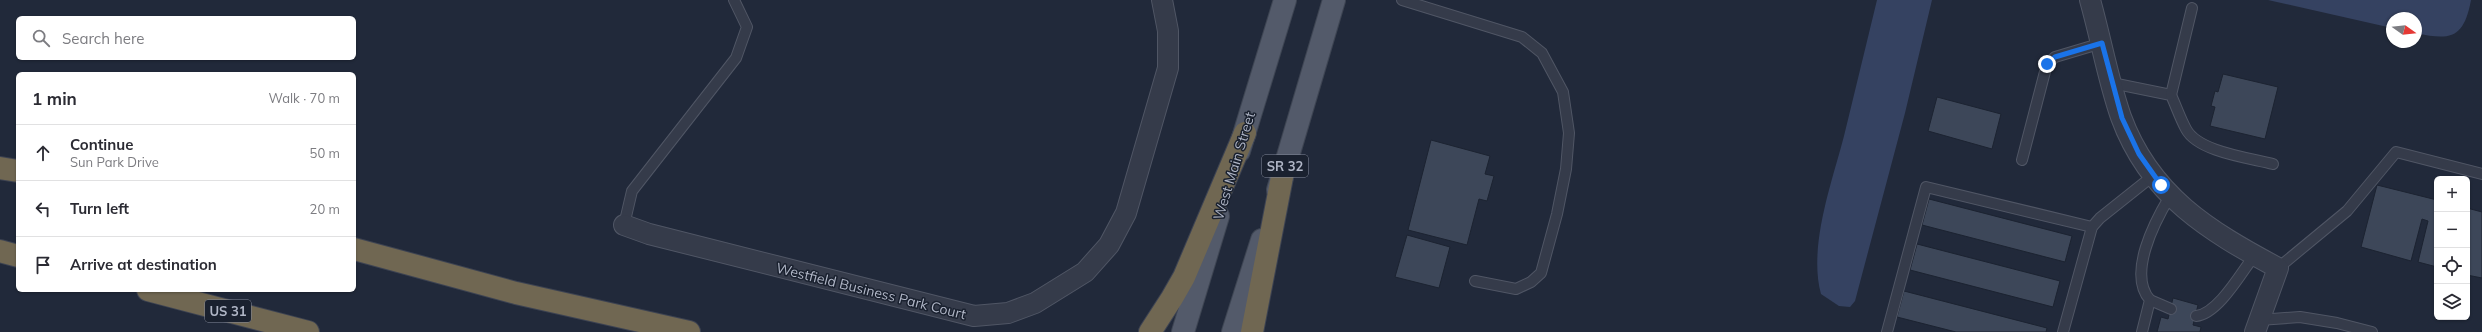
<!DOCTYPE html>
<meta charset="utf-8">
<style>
:root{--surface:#fff;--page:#f7f7f7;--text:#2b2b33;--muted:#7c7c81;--line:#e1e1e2}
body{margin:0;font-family:Mulish,sans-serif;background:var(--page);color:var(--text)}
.controls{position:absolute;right:12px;bottom:12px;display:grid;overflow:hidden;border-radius:6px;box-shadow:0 1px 3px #0004}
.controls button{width:36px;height:36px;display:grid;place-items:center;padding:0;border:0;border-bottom:1px solid var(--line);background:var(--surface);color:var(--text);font:20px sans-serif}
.compass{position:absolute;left:2386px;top:12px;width:36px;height:36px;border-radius:50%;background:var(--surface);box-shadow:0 1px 3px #0004;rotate:105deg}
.stop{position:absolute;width:12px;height:12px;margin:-9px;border:3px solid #1a73e8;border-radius:50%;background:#fff}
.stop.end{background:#1a73e8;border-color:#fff;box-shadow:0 1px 4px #0008}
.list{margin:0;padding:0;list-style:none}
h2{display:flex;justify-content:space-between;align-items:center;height:52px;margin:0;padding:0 16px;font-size:17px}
h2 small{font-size:13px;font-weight:400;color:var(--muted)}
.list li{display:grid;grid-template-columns:26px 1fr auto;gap:12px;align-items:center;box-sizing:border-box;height:56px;padding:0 16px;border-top:1px solid var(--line)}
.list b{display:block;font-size:15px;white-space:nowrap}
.list p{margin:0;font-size:13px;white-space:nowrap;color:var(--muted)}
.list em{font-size:13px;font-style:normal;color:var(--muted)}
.icon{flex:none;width:22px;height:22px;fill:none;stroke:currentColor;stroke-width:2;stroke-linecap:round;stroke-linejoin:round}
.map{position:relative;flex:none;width:2482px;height:332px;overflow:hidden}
.search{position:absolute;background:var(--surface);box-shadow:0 1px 3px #0004;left:16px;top:16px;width:340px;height:44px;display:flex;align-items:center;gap:10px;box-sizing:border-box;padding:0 14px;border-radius:6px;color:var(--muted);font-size:15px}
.panel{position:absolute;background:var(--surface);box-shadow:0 1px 3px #0004;left:16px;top:72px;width:340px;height:220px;border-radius:6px}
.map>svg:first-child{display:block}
</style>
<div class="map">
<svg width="2482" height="332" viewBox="0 0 2482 332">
<rect width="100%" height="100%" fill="#21293a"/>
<g fill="#354261">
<path d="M1877,0H1932L1905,113L1855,301L1850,307L1839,306L1821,294C1808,247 1832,182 1844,136C1855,91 1866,45 1877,0Z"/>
<path d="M2268,0H2471C2464,38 2451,41 2416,33V18H2392V28Z"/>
</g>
<g fill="#3d4759" stroke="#1c2331">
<polygon points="2223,74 2278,87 2265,139 2210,126 2215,107 2211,106 2215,91 2218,92"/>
<polygon points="1937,97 2001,114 1992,149 1928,131"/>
<polygon points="1431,140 1490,156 1485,174 1494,176 1487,201 1479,199 1467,245 1408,230"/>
<polygon points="2377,185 2437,200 2437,267 2418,262 2428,221 2422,219 2411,261 2361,247"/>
<polygon points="1929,199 2072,236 2065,262 1922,225"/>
<polygon points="2467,208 2482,212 2482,278 2467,275"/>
<polygon points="1407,235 1450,247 1439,288 1395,277"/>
<polygon points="1917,244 2060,281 2053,307 1910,270"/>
<polygon points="1904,291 2047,328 2046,332 1956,332 1897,317"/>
<polygon points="2173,298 2198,305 2193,325 2201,327 2200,332 2157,332 2161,317 2168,319"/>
</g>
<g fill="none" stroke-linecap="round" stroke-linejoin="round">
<g stroke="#505665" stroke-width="12">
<g id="lane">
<polyline points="1402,0 1522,37 1542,53 1563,92 1569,133 1566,169 1557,214 1541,273 1531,282 1516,289 1475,281"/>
<path d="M2112,83L2171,95C2176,106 2180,118 2186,129C2198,152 2250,158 2273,164"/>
<polyline points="2171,95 2192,8"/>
<polyline points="2022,160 2047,64 2055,57 2102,43"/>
<polyline points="624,225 632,191 736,58 747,27 734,0"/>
<polyline points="2278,268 2347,211 2396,152 2482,174"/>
<polyline points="2150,300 2171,309"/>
<path d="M2196,316C2218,314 2241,273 2254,256"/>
<polyline points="2259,320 2300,317 2337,323 2372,332"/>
<polyline points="1887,332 1926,187 2092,227"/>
<polyline points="2063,332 2092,227 2100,218 2154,175"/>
<path d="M2142,332L2150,300C2127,274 2155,221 2170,196"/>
</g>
</g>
<g stroke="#505665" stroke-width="22">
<g id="street">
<path d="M2090,0C2101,39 2108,80 2121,117C2150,196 2209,231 2278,268L2255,332"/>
<polyline points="624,225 649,234 974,316 1008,313 1035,303 1085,272 1109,245 1126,213 1168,68 1168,31 1162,0"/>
</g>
</g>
<g stroke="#3e4553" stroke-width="24">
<g id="primary">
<polyline points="1239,151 1285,0"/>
<polyline points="1278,190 1334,0"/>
<polyline points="1183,332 1218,216"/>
<polyline points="1233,332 1262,240"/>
</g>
</g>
<g stroke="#3d4352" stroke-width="24">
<g id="highway">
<polyline points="0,168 18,171"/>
<polyline points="354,249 516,293 689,332"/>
<polyline points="0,251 18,256"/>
<polyline points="148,290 308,332"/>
<polyline points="1150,332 1172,298 1184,277 1245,133"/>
<polyline points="1252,332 1283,172"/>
</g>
</g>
<use href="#lane" stroke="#353b4a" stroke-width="10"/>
<use href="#street" stroke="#353b4a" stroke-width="20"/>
<use href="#primary" stroke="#535a6a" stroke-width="22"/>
<use href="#highway" stroke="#706752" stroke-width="22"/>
</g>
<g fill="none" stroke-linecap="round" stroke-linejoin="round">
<polyline stroke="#1a73e8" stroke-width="5" points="2047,64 2055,57 2102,43 2122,118 2139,154 2161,185"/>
</g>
<g text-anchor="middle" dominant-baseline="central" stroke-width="3" stroke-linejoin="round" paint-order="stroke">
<g fill="#1a212f" stroke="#838999" stroke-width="1">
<rect x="1262" y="155" width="46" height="22" rx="3"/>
<rect x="205" y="300" width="46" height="22" rx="3"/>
</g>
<g font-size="13" font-weight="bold" fill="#b0b6c6">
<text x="1285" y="166">SR 32</text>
<text x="228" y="311">US 31</text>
</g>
<g font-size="14" fill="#b0b6c6" stroke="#1a212f">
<text transform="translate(1234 166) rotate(-73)">West Main Street</text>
<text transform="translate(871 291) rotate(14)">Westfield Business Park Court</text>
</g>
</g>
</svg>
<div class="controls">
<button>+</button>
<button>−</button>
<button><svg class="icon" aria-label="locate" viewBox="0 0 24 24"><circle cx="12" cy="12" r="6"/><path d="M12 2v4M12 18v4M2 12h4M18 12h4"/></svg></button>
<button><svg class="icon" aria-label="layers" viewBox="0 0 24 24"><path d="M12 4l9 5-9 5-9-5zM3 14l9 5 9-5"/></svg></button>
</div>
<svg class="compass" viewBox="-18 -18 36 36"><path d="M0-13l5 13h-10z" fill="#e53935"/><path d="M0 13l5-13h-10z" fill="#7c7c81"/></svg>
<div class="stop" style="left:2161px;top:185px"></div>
<div class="stop end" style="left:2047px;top:64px"></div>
<div class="search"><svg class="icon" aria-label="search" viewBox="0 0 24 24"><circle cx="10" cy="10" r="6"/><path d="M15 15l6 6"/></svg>Search here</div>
<section class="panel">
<h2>1 min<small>Walk · 70 m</small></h2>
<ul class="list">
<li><svg class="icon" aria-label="ahead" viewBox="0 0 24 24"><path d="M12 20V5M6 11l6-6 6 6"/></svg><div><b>Continue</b><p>Sun Park Drive</p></div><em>50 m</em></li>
<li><svg class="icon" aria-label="left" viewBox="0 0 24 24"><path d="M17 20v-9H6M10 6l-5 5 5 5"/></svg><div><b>Turn left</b></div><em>20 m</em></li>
<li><svg class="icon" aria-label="arrive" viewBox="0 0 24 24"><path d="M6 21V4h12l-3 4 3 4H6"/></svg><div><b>Arrive at destination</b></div></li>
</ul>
</section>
</div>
